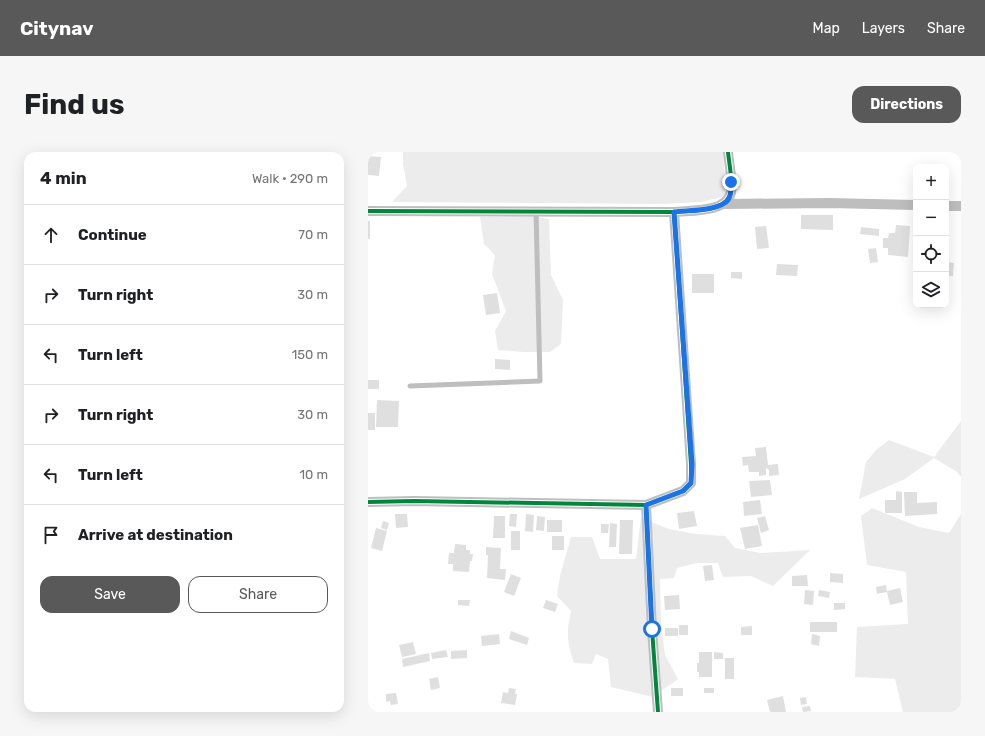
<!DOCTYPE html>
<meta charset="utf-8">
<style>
:root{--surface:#fff;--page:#f6f6f6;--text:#202124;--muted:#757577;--line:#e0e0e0;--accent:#595959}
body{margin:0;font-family:Rubik,sans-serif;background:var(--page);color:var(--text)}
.controls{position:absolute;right:12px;top:12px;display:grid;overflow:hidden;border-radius:8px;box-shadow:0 4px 16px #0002}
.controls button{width:36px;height:36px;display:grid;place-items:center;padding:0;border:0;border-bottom:1px solid var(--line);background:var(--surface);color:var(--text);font:20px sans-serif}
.stop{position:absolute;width:12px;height:12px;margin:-9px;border:3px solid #1a73e8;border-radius:50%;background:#fff}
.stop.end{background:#1a73e8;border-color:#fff;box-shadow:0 1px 4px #0008}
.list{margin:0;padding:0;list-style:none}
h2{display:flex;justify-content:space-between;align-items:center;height:52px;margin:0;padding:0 16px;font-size:17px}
h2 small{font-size:13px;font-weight:400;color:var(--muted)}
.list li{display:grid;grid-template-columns:26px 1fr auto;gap:12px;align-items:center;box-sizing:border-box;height:60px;padding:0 16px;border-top:1px solid var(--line)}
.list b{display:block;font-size:15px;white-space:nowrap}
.list em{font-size:13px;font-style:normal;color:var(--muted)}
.actions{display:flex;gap:8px;padding:12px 16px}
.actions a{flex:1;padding:9px 0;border:1px solid var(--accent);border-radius:12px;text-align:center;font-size:14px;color:var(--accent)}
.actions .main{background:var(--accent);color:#fff}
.icon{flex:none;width:22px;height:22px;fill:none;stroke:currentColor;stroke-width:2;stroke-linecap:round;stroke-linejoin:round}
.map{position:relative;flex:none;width:593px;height:560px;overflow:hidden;border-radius:12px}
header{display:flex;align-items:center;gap:24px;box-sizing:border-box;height:56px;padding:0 20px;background:var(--accent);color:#fff}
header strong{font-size:19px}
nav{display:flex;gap:22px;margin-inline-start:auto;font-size:14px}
.intro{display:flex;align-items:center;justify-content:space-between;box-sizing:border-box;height:96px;padding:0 24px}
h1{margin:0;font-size:28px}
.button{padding:10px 18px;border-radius:12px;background:var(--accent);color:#fff;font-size:14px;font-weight:700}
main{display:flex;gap:24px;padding:0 24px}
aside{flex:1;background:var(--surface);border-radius:12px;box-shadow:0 4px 16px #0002}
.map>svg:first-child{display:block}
</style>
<header>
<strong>Citynav</strong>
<nav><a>Map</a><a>Layers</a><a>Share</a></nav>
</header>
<div class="intro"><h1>Find us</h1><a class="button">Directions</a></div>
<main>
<aside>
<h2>4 min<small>Walk · 290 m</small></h2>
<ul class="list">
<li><svg class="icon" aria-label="ahead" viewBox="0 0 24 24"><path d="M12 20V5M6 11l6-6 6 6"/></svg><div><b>Continue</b></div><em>70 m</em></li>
<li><svg class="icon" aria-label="right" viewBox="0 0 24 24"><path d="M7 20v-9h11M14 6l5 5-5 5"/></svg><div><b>Turn right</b></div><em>30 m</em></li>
<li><svg class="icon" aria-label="left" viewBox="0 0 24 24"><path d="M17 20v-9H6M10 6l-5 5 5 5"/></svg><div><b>Turn left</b></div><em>150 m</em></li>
<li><svg class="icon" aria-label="right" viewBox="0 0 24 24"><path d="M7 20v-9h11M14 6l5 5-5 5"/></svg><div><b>Turn right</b></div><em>30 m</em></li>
<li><svg class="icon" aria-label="left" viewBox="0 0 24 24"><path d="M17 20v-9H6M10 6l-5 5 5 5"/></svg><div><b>Turn left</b></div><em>10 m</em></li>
<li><svg class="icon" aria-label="arrive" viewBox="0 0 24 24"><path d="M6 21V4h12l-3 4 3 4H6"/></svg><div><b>Arrive at destination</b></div></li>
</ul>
<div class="actions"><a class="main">Save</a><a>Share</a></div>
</aside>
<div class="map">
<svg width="593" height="560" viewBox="0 0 593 560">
<rect width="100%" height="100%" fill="#fff"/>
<g fill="#ececec">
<polygon points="35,0 355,0 358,44 333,50 295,52 24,50 39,34 35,12"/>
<polygon points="161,64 181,67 183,123 195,148 193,192 182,200 156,200 130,198 127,179 138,159 124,122 127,103 116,92 112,65"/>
<polygon points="593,269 593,325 589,320 566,306 537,327 491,347 498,310 508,298 521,288 566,305"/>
<polygon points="504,356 551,375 581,381 593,362 593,560 535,560 527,527 487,525 489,475 540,472 538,420 499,413 493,364"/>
<path d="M273,366L301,377L328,382L357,384L367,396L393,401L442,398L405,434L383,424L355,425L350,411H329L309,416L306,426L292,427L293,471L297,503L310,527L285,545L243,535L240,507L228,502L224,512L206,511C199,489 198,482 203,459L189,444L192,424L203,385H224L232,407H268Z"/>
</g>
<g fill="#dfdfdf">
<polygon points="0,4 13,5 11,24 0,23"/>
<polygon points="433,63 465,63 465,78 433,77"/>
<rect x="0" y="69" width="2" height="18"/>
<polygon points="528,73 542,74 540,105 520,103 520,96 515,96 515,86 520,86 521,81 527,81"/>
<polygon points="398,74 401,96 389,97 387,75"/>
<polygon points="493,75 511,77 511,84 492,82"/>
<polygon points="508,96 510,110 502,111 500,97"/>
<polygon points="578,110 586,111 585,124 578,124"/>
<polygon points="409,112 430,113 429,124 408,123"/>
<polygon points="363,120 374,120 374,127 363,126"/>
<rect x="324" y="122" width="22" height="19"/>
<polygon points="129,141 132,161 118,163 115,143"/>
<polygon points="127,207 142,208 142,218 127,217"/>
<rect x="0" y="228" width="11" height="9"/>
<polygon points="9,248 31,249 30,275 8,275"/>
<rect x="0" y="261" width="7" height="17"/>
<polygon points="398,295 400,313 410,312 411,323 401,324 401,318 398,316 398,323 391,324 391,320 381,320 380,313 375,314 374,305 388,304 387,296"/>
<polygon points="402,328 404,343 383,345 381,329"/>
<polygon points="528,339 534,340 534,361 517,361 517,348 528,348"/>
<polygon points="536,340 549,340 549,351 569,350 569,362 537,364"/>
<polygon points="392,348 394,362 376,364 375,350"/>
<polygon points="326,359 329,374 311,377 309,361"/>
<polygon points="27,362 39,362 40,375 28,376"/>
<polygon points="142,362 149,362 148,375 141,374"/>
<polygon points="158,362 166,363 165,380 157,379"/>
<polygon points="126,364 137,364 137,386 125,386"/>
<polygon points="169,364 177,365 176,379 168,378"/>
<polygon points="397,364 401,378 393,381 389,366"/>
<rect x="179" y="368" width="15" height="12"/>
<polygon points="252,368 265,368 264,402 251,402"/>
<polygon points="15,369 21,371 19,378 13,376"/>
<polygon points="242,371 249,372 248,395 241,395"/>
<polygon points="233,372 241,372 240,381 233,381"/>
<polygon points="390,373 394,394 377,397 372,376"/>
<polygon points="8,376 19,379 14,399 3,396"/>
<rect x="143" y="379" width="9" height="19"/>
<rect x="184" y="384" width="12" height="14"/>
<polygon points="87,392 98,393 98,398 102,398 102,402 105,402 104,409 102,409 101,420 85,419 85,412 80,412 81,401 86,401"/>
<polygon points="118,395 133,396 132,417 138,417 137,428 119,426 120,403 118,403"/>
<polygon points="344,413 346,428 337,429 335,414"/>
<polygon points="462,421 475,422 475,431 462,430"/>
<polygon points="143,422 153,426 146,444 136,440"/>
<polygon points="439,423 440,434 424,434 424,424"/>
<polygon points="518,433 519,439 532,436 535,450 522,453 519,440 509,442 508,435"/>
<polygon points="437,438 446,439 445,453 436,452"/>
<polygon points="451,438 462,440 461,446 450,444"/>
<polygon points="311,443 312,457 297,458 296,444"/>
<polygon points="90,448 102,448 101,454 90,453"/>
<polygon points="178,448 190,452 187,460 175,456"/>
<polygon points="466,451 477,451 477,457 466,458"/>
<rect x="442" y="470" width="27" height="10"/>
<rect x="311" y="473" width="9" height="10"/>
<polygon points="384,474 384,483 373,483 373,475"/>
<rect x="297" y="476" width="13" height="8"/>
<polygon points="143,479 161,486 159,493 141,487"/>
<polygon points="131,482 132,492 114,494 113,484"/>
<polygon points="444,482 452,484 451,494 443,492"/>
<polygon points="45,490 48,502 34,505 31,493"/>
<polygon points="78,498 80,505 64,507 63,501"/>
<polygon points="99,498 99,506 83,507 83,499"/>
<polygon points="331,500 344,500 344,525 331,525 331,520 329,520 329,511 331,511"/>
<polygon points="346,500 355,501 355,507 346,507"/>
<polygon points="61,501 62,509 35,515 34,507"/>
<rect x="357" y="506" width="9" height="21"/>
<polygon points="70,525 72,536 63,538 61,527"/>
<polygon points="141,536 148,537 147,542 149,542 147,553 133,551 135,540 140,541"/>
<rect x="303" y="536" width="12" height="8"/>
<rect x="336" y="536" width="10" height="5"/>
<polygon points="28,541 30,552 23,553 22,549 18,550 18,542"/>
<polygon points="415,544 418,560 402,560 399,548"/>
<polygon points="438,545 439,552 433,553 432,546"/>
<polygon points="442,554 443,559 435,560 434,555"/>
</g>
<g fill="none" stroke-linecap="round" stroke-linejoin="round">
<polyline stroke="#bebebe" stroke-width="5" points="42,234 172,229 168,59"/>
<g stroke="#bebebe" stroke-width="10">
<polyline points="356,52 462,51 548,53"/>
<polyline points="578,54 593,54"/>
<path d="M0,59L306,60C323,58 359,61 363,40C365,31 361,10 360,0"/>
<polyline points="0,350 46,349 278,353 284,477 290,560"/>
<polyline points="278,353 315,339 323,331 323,312 306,60"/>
</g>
<g stroke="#fff" stroke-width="6">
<g id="cycleway">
<path d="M0,59L306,60C323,58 359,61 363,40C365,31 361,10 360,0"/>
<polyline points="0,350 46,349 278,353 284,477 290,560"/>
<polyline points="278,353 315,339 323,331 323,312 306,60"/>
</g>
</g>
<use href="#cycleway" stroke="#00873e" stroke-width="4"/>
</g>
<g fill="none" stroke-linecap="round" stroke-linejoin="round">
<path stroke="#1a73e8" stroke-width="5" d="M284,477L278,353L315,339L323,331L324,312L306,60C320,58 352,59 360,48C364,42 363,36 363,30"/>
</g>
</svg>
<div class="controls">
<button>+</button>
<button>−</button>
<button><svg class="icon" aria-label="locate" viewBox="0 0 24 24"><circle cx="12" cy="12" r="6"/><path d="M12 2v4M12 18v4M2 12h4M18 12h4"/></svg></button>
<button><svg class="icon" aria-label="layers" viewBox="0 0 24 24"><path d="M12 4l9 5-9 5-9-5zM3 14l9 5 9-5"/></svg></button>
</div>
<div class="stop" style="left:284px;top:477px"></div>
<div class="stop end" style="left:363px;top:30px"></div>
</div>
</main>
